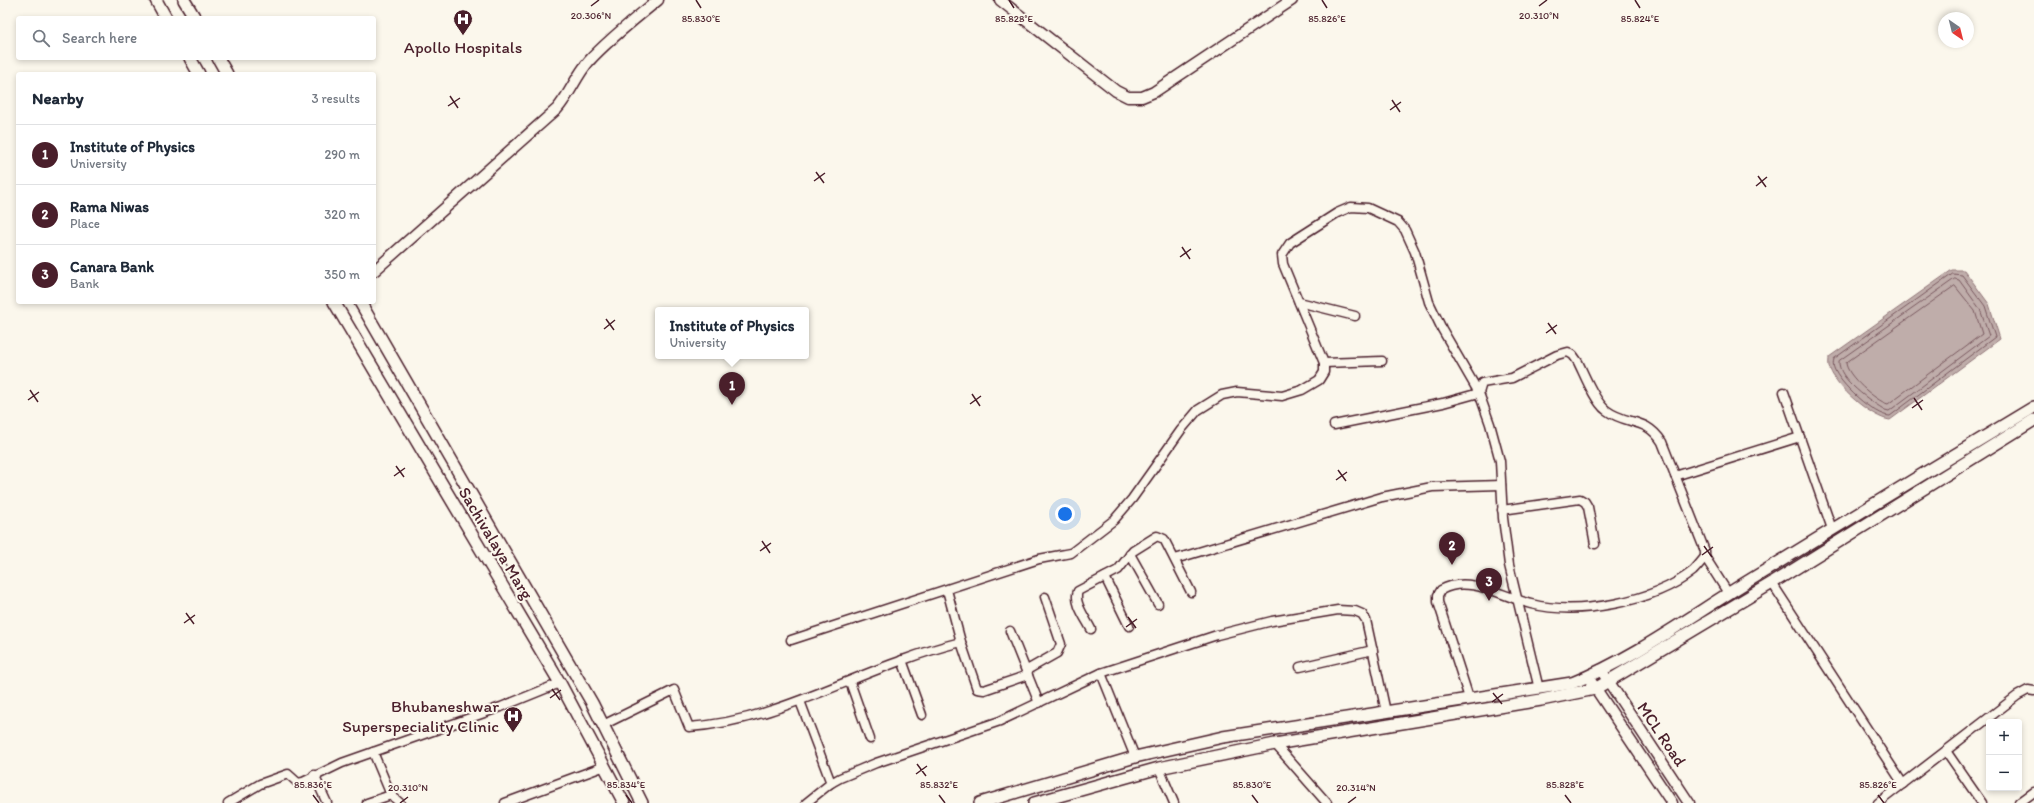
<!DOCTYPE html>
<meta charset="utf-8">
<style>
:root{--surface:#fff;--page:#f6f6f7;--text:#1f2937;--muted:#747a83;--line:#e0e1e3;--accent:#4a1f2b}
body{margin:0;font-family:Itim,sans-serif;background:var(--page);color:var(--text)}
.controls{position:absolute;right:12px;bottom:12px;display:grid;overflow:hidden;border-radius:4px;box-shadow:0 2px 6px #0003}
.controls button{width:36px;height:36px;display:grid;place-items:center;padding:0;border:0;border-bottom:1px solid var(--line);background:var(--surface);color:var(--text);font:20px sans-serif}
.compass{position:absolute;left:1938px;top:12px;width:36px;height:36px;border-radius:50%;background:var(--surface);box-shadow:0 2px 6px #0003;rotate:145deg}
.you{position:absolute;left:1065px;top:514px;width:14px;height:14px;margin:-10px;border:3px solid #fff;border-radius:50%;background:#1a73e8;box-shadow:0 0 0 6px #1a73e833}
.badge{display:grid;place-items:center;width:26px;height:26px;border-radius:50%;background:var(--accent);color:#fff;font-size:13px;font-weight:700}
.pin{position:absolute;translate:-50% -33px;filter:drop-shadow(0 1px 2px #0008)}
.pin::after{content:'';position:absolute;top:21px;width:14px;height:12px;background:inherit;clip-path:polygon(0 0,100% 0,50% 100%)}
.popup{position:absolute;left:655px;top:307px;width:154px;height:52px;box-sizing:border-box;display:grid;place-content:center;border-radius:4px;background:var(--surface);filter:drop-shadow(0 1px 3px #0005);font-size:13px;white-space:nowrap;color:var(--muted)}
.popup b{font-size:15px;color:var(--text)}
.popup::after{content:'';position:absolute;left:50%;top:100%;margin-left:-8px;border:8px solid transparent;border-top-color:var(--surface)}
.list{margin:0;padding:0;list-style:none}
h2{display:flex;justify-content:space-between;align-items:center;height:52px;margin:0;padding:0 16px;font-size:17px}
h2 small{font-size:13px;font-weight:400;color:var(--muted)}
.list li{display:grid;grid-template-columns:26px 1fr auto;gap:12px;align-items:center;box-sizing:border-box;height:60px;padding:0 16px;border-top:1px solid var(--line)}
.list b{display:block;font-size:15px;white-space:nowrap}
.list p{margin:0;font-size:13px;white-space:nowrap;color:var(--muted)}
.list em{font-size:13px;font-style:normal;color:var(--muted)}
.icon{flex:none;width:22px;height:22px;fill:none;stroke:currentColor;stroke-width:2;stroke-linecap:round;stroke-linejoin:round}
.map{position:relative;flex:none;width:2034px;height:803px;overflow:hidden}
.search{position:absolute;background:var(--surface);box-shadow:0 2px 6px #0003;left:16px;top:16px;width:360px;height:44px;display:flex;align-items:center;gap:10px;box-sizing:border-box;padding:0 14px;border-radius:4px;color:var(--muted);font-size:15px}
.panel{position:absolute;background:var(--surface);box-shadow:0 2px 6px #0003;left:16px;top:72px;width:360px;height:232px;border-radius:4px}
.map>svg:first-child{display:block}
</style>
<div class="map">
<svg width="2034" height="803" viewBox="0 0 2034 803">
<rect width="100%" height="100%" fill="#fbf7ec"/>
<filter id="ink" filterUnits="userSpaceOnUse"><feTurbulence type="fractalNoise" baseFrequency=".025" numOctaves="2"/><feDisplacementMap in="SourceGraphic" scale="8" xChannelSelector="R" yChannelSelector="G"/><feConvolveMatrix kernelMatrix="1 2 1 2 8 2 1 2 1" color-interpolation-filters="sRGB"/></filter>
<g filter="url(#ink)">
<path fill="#bfadaa" stroke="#907477" d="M1952,270H1964L1989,304L2000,339L1890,420C1872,418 1836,387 1830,369C1828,366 1829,360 1829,357Z"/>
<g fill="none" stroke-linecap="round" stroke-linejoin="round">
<g stroke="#79585e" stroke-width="1">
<path d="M1953,274L1962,275L1985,306L1995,337L1890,416C1874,416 1839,383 1834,368C1833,366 1833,362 1834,359Z"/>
<path d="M1955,279L1959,280L1980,309L1989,336L1889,411L1885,410C1872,402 1837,379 1839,361Z"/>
<path d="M1955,286L1975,311L1982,334L1888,404C1876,401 1846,375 1846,363Z"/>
</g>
<g stroke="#4a1f2b" stroke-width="11">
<g id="minor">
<polyline points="1299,302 1355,316"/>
<polyline points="1324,363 1382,361"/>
<polyline points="1784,392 1832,529"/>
<path d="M1334,425L1443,403L1479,393L1482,383L1512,378L1557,355L1568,352L1573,355L1578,362C1584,374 1595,402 1606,410C1627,426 1645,416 1662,442L1705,551V557C1701,562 1697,567 1693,571C1654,602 1578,616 1531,604C1503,597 1469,574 1441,590L1438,595V602L1469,698"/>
<polyline points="1675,476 1800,437"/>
<polyline points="1502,510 1580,499 1585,502 1588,507 1595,544"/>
<polyline points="1130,554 1158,604"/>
<polyline points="1705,557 1728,593"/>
<polyline points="1175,559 1382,497 1432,487 1501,485"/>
<polyline points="1105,577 1129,626"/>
<polyline points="1772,583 1903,784"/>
<polyline points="947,590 961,642 977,689 984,690 1028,675"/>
<path d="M1091,629C1086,619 1073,602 1078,591L1118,570L1133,551L1157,536L1164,539L1191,592"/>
<polyline points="1010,631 1039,703"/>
<polyline points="791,640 1039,559 1071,553 1114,520 1132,499 1181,430 1198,410 1222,395 1237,392 1282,396 1302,390 1319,380 1324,372 1324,363 1283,264 1282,255 1290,243 1337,213 1351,207 1368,208 1398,222 1405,230 1415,252 1429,302 1442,329 1479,393 1490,424 1500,461 1503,518 1509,565 1539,689"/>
<polyline points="902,660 922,715"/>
<polyline points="1300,667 1373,650"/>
<polyline points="1027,670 1057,653 1061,644 1045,597"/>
<polyline points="1101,673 1135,757"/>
<polyline points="850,682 870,739"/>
<polyline points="800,701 831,783"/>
<path d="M603,725L674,690L689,727C766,722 832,685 903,660C922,653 941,647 961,642"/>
<polyline points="1275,744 1327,803"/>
<polyline points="1946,751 1982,803"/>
<polyline points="373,752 391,795 400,803"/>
<polyline points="1159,768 1174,803"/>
<polyline points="314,775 327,803"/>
<polyline points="228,803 260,784 288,774 298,783 303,782 342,763 501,707 560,683"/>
<polyline points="367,803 391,795"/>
<polyline points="505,803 605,766"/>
<polyline points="806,803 831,783 840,778 876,763 1000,721 1101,673 1217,635 1272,621 1338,610 1355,611 1362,614 1366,620 1386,712"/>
<polyline points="1878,803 2017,696 2028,690 2034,691"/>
<polyline points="2019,803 2034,792"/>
</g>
</g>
<g stroke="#4a1f2b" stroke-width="13">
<g id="tertiary">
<polyline points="1000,0 1116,91 1128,97 1142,97 1154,92 1292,0"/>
<path d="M374,271L557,109C570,94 576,76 589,61C610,38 635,19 658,0"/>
<polyline points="1601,670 1689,803"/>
<polyline points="1588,677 1672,803"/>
</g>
</g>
<g stroke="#4a1f2b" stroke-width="14">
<g id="secondary">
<polyline points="156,0 166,18"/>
<polyline points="184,0 195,18"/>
<polyline points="190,58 199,74"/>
<polyline points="218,58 227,74"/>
<polyline points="334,302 560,683 624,803"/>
<polyline points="360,302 592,703 642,803"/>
<path d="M980,803L1135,757L1223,737L1572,683C1633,659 1694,614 1750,580C1844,522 1939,464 2034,407"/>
<polyline points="1034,803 1159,768 1275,744 1541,700 1595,689 1772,583 2034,420"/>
</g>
</g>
<use href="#minor" stroke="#fbf7ec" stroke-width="8"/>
<use href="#tertiary" stroke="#fbf7ec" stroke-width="10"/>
<use href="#secondary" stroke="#fbf7ec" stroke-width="11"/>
</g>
</g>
<path fill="none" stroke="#4a1f2b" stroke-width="1.5" d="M696,0L701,8M1009,0L1014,8M1322,0L1327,8M1635,0L1640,8M591,6L599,0M1539,6L1547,0M450,96L458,108M1392,100L1400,112M448,106L460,98M1390,110L1401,102M816,172L824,183M1758,176L1766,187M814,181L825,173M1756,186L1767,177M1182,247L1190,259M1180,257L1191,249M606,319L614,330M1548,323L1556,334M604,329L615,320M1546,333L1557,325M30,390L38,402M972,394L980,406M1914,398L1922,410M28,400L39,392M970,404L981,396M1912,408L1923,400M396,466L404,477M1338,470L1346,481M394,476L405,468M1336,480L1347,472M762,541L770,553M1704,546L1712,557M760,551L771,543M1702,555L1713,547M186,613L194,624M1128,617L1136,628M184,623L195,615M1126,627L1137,619M552,689L560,700M1493,693L1502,704M550,698L561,690M1492,702L1503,694M917,764L926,776M916,774L927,766M313,795L319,803M626,795L632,803M939,795L945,803M1252,795L1258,803M1565,795L1571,803M1878,795L1884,803M400,803L408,797M1348,803L1356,797"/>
<defs>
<g id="hospital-pin" transform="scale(1)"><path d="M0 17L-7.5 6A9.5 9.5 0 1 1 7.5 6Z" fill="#4a1f2b" stroke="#fbf7ec"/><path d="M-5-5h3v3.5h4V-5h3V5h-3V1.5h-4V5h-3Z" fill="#fff"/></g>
</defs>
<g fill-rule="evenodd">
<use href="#hospital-pin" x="463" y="19"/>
<use href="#hospital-pin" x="513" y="716"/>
</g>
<g text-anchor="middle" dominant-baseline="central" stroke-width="4" stroke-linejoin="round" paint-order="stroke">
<g font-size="17" fill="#4a1f2b" stroke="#fbf7ec">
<text x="463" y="47">Apollo Hospitals</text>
<text x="499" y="706" text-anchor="end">Bhubaneshwar<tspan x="499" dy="20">Superspeciality Clinic</tspan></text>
</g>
<g font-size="17" fill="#4a1f2b" stroke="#fbf7ec">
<text transform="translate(496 543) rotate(59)">Sachivalaya Marg</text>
<text transform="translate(1662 734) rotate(56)">MCL Road</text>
</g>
</g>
<g font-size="10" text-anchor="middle" fill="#4a1f2b" stroke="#fbf7ec" stroke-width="4" stroke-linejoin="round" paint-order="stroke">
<text x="591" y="19">20.306°N</text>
<text x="1539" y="19">20.310°N</text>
<text x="701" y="22">85.830°E</text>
<text x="1327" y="22">85.826°E</text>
<text x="1640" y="22">85.824°E</text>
<text x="1014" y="22">85.828°E</text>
<text x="313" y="788">85.836°E</text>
<text x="626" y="788">85.834°E</text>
<text x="939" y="788">85.832°E</text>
<text x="1252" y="788">85.830°E</text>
<text x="1565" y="788">85.828°E</text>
<text x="1878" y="788">85.826°E</text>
<text x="408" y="791">20.310°N</text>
<text x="1356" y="791">20.314°N</text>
</g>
</svg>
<div class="controls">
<button>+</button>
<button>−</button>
</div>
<svg class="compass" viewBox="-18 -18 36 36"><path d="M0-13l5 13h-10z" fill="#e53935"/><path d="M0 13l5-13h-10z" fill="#747a83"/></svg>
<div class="you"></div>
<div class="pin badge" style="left:732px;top:405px">1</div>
<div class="popup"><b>Institute of Physics</b>University</div>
<div class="pin badge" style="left:1452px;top:565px">2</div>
<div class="pin badge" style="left:1489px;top:601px">3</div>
<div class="search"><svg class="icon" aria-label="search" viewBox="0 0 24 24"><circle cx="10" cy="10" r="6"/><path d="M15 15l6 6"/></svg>Search here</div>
<section class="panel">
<h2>Nearby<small>3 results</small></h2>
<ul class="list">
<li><span class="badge">1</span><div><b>Institute of Physics</b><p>University</p></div><em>290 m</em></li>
<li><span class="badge">2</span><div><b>Rama Niwas</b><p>Place</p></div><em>320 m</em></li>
<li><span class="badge">3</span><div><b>Canara Bank</b><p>Bank</p></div><em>350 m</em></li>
</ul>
</section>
</div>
